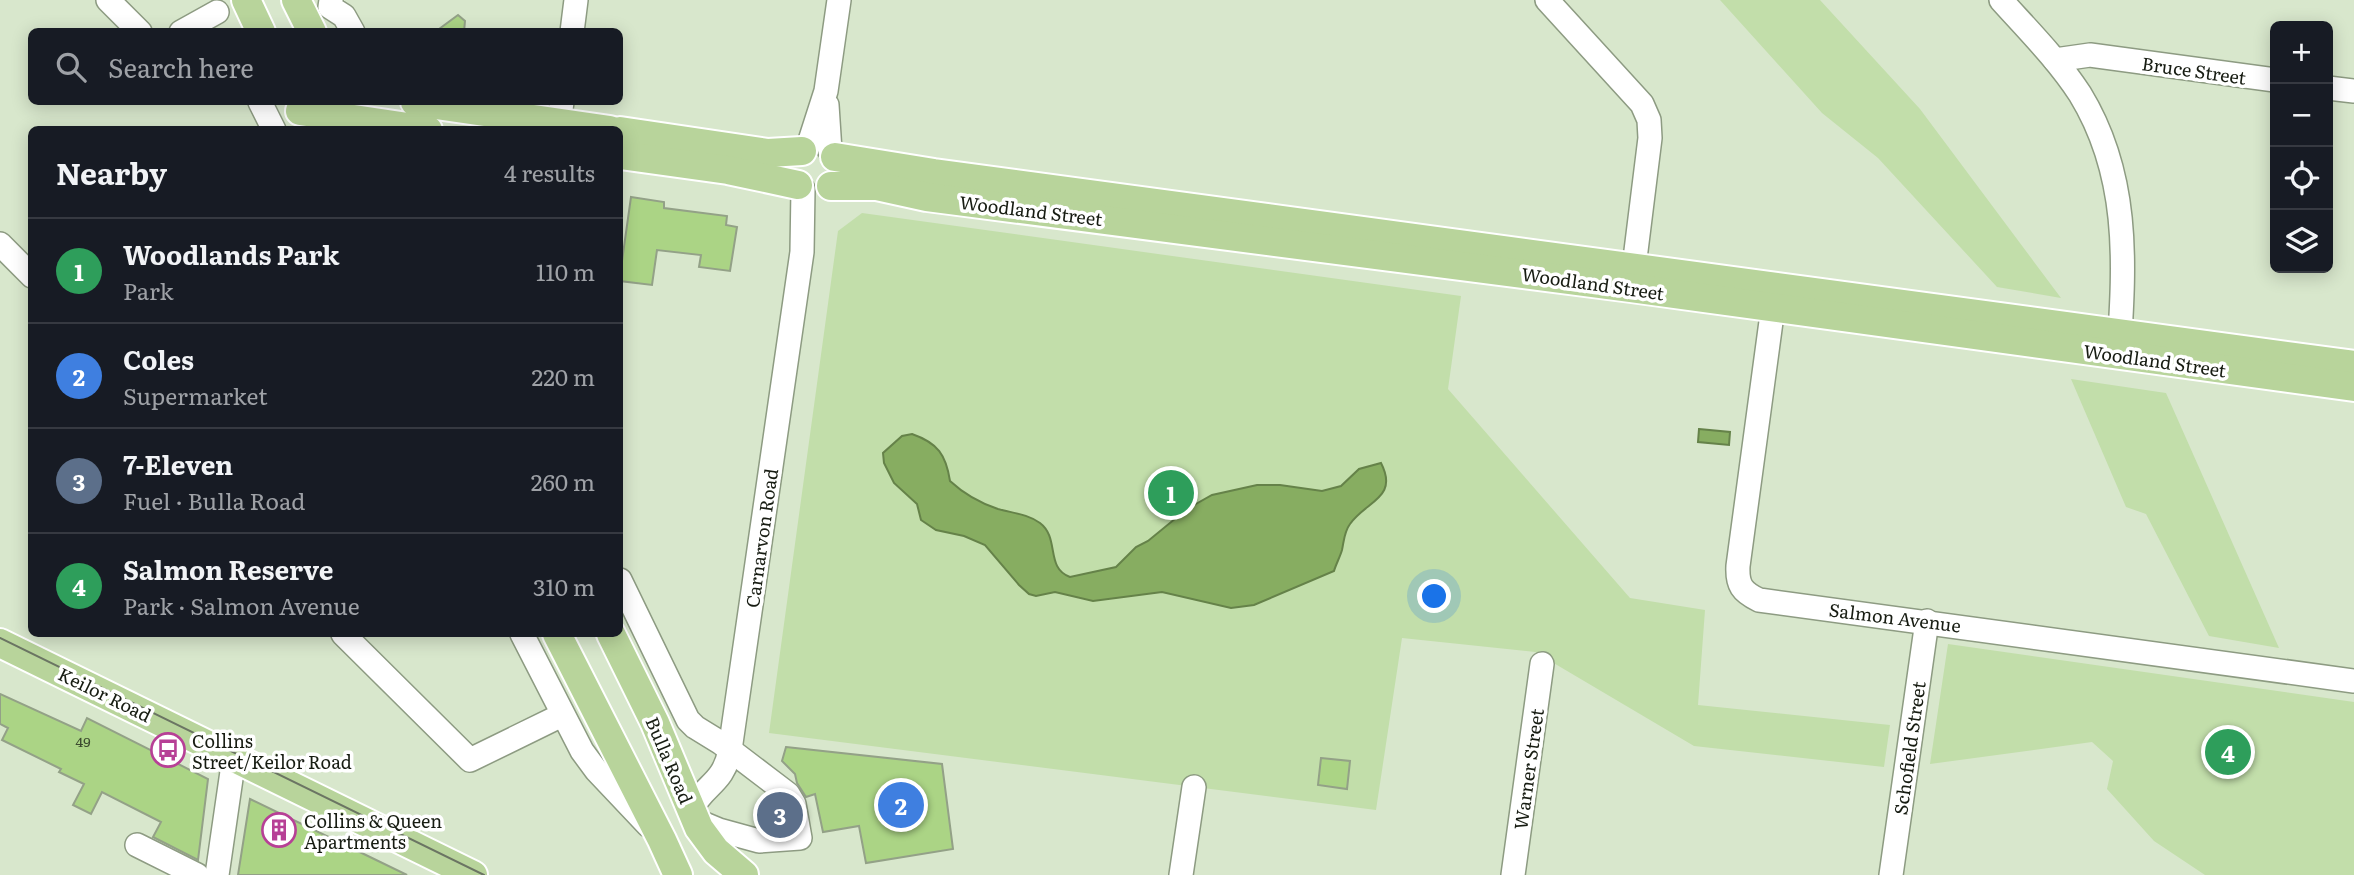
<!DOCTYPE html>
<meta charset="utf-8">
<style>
:root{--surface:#171b24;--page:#20242c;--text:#f1f3f6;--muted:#9ea1a6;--line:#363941;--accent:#b74096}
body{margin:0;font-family:Literata,serif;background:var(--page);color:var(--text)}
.controls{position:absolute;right:21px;top:21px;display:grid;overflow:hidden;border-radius:10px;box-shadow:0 4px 18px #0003}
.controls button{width:63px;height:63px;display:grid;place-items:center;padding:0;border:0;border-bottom:2px solid var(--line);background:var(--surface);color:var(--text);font:35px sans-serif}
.you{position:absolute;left:1435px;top:597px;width:24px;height:24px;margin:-18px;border:5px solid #fff;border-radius:50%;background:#1a73e8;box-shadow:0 0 0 10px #1a73e833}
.badge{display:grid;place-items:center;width:46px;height:46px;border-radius:50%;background:var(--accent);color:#fff;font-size:23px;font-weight:700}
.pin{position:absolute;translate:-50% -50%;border:4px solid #fff;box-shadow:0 2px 7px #0006}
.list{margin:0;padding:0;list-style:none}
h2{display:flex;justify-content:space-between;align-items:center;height:91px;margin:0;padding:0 28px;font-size:30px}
h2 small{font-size:23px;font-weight:400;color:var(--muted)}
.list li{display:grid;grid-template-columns:46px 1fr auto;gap:21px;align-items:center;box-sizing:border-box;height:105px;padding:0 28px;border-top:2px solid var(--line)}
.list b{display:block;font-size:26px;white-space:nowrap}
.list p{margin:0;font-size:23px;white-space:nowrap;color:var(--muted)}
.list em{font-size:23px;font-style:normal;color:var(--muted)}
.icon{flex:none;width:38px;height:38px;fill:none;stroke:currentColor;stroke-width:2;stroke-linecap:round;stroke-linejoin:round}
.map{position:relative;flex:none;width:2354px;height:875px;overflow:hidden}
.search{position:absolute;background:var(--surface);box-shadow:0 4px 18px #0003;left:28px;top:28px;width:595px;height:77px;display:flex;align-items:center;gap:18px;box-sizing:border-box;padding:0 24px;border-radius:10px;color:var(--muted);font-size:26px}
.panel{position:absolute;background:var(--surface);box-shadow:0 4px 18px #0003;left:28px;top:126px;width:595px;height:511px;border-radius:10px}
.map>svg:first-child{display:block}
</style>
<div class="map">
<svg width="2354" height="875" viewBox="0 0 2354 875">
<rect width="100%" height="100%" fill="#d8e7cc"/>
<g fill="#c2deaa">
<polygon points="1720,0 1820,0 1920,109 2061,298 1997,287 1878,158 1822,113"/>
<polygon points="862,213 1461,296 1448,389 1630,598 1705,610 1698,705 1890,725 1884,767 1694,746 1535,652 1402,638 1376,810 769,733 838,231"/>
<polygon points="2071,379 2166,393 2279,648 2209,636 2146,514 2126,507"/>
<polygon points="1948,644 2354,702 2354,875 2205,875 2154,841 2107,789 2113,761 2092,742 1930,764"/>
</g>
<g fill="#87ad61" stroke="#658249" stroke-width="2">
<polygon points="1699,429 1730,432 1729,445 1698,442"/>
<path d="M912,434C938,443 946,455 950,481C964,494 980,503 998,509C1012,513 1028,514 1040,523C1060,538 1045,568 1070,577L1116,567L1136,547L1148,541L1187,509L1212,495L1257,485H1280L1322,491L1341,486L1359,469L1381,463C1399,498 1366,501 1350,524C1344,532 1344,541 1342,550C1340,557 1336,564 1334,571L1254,605L1231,608L1162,592L1093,601L1055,592L1036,596L1029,594L1019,585L985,545L964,536L936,530L921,520L917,504L894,483L884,463L883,453L902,436Z"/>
</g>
<g fill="#abd485" stroke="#93a187" stroke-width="2">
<polygon points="458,15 465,21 464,32 435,32"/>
<polygon points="631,197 664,202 664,208 727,216 726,225 737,227 730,271 699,267 701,255 657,250 652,285 620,281 620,261 622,261"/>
<polygon points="0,694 81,731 87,718 208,779 198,860 153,837 161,822 102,792 91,814 73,805 84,784 59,772 61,769 2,740 8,728 0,724"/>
<polygon points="786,747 942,764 953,849 866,863 859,826 823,832 815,794 806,797 797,783 795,774 782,761"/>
<polygon points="1321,758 1350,761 1347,789 1318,785"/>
<polygon points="250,799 370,857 407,875 238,875"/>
</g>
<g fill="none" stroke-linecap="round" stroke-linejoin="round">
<g stroke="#8d9b82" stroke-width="26">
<g id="minor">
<polyline points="108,0 140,32"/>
<polyline points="331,0 330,7 344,16 353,32"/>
<polyline points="1547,0 1642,104 1649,120 1650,138 1632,283"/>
<path d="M2001,0C2028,30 2058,60 2080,94C2129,174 2125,260 2119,349"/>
<polyline points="181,32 217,12"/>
<polyline points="572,32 576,0"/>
<polyline points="2055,60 2090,55 2275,80"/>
<polyline points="2328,88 2354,91"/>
<polyline points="260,102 274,130"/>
<polyline points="827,105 830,151"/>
<polyline points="558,130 562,102"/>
<polyline points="808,147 826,91 839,0"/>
<polyline points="0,244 32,276"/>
<path d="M1775,292L1738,566C1737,585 1742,592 1759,600L2354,681"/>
<polyline points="620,580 688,720 695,727 721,743 788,794 794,804 800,838 759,841 719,830 695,820"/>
<polyline points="343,634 470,760 562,715"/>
<polyline points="522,634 582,751 596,770 648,825"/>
<path d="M691,810C705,783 723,785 730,750L802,252L803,189"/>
<polyline points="137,845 197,875"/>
<polyline points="217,875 234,758"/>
<polyline points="1181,875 1194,787"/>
<polyline points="1513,875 1542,664"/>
<polyline points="1891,875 1927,621"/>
</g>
</g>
<g stroke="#fff" stroke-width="32">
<g id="major">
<polyline points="246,0 261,32"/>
<polyline points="296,0 312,32"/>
<polyline points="415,102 610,130"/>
<polyline points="300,111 428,130"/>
<polyline points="620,131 768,153 802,151"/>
<polyline points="620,155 728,170 798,185"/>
<polyline points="835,157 934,173 2354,365"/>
<polyline points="831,186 877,186 927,197 1631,288 2354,387"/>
<polyline points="557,634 662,840 678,875"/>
<polyline points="611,634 655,723 699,828 716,851 744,875"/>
<polyline points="0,643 473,875"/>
</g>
</g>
<use href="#minor" stroke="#fff" stroke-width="23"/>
<use href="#major" stroke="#b8d49b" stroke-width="28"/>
<polyline stroke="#6b7563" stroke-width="2" points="0,638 484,875"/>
</g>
<defs>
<g id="bus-ring" transform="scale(1.75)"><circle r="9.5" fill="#fff" stroke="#b74096" stroke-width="1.5"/><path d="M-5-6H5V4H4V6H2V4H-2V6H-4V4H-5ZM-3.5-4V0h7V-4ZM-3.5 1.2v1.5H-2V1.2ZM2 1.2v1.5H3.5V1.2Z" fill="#b74096"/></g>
<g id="building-ring" transform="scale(1.75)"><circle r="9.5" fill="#fff" stroke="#b74096" stroke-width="1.5"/><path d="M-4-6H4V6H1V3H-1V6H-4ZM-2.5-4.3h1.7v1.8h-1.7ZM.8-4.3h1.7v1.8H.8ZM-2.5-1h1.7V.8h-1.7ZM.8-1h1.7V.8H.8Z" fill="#b74096"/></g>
</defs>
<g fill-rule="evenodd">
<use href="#bus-ring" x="168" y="750"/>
<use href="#building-ring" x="279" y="830"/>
</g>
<g text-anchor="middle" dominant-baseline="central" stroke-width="7" stroke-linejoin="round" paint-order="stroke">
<g font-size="14" fill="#3c4a2f">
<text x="83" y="741">49</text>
</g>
<g font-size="18" fill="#171c12" stroke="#fff">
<text transform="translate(2194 70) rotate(8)">Bruce Street</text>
<text transform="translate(1031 210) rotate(7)">Woodland Street</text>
<text transform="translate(1593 283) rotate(8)">Woodland Street</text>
<text transform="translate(2155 360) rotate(8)">Woodland Street</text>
<text transform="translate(761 538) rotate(-82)">Carnarvon Road</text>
<text transform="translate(1895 617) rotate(7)">Salmon Avenue</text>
<text transform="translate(105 694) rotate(26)">Keilor Road</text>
<text transform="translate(1909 748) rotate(-82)">Schofield Street</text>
<text transform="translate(670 760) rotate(67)">Bulla Road</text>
<text transform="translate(1528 769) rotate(-82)">Warner Street</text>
</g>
<g font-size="18" fill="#171c12" stroke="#fff" text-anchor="start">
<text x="192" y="740">Collins<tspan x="192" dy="21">Street/Keilor Road</tspan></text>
<text x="304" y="820">Collins &amp; Queen<tspan x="304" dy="21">Apartments</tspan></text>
</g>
</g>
</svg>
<div class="controls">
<button>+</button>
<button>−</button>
<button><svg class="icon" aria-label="locate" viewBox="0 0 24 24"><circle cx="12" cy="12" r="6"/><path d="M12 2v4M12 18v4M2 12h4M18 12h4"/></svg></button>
<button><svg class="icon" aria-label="layers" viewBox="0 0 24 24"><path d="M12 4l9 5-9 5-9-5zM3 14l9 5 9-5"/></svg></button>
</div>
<div class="you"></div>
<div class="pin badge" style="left:1171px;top:493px;background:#2e9e5b">1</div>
<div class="pin badge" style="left:901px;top:805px;background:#3f7fe0">2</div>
<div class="pin badge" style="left:780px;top:815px;background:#5c6f8a">3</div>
<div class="pin badge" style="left:2228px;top:752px;background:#2e9e5b">4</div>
<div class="search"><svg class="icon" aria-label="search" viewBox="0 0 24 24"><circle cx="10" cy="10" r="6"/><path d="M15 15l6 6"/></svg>Search here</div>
<section class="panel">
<h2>Nearby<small>4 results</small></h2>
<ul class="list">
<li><span class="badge" style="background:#2e9e5b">1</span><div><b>Woodlands Park</b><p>Park</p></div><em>110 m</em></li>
<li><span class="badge" style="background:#3f7fe0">2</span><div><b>Coles</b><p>Supermarket</p></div><em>220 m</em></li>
<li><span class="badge" style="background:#5c6f8a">3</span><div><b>7-Eleven</b><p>Fuel · Bulla Road</p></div><em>260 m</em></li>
<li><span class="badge" style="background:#2e9e5b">4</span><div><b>Salmon Reserve</b><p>Park · Salmon Avenue</p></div><em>310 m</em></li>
</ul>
</section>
</div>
